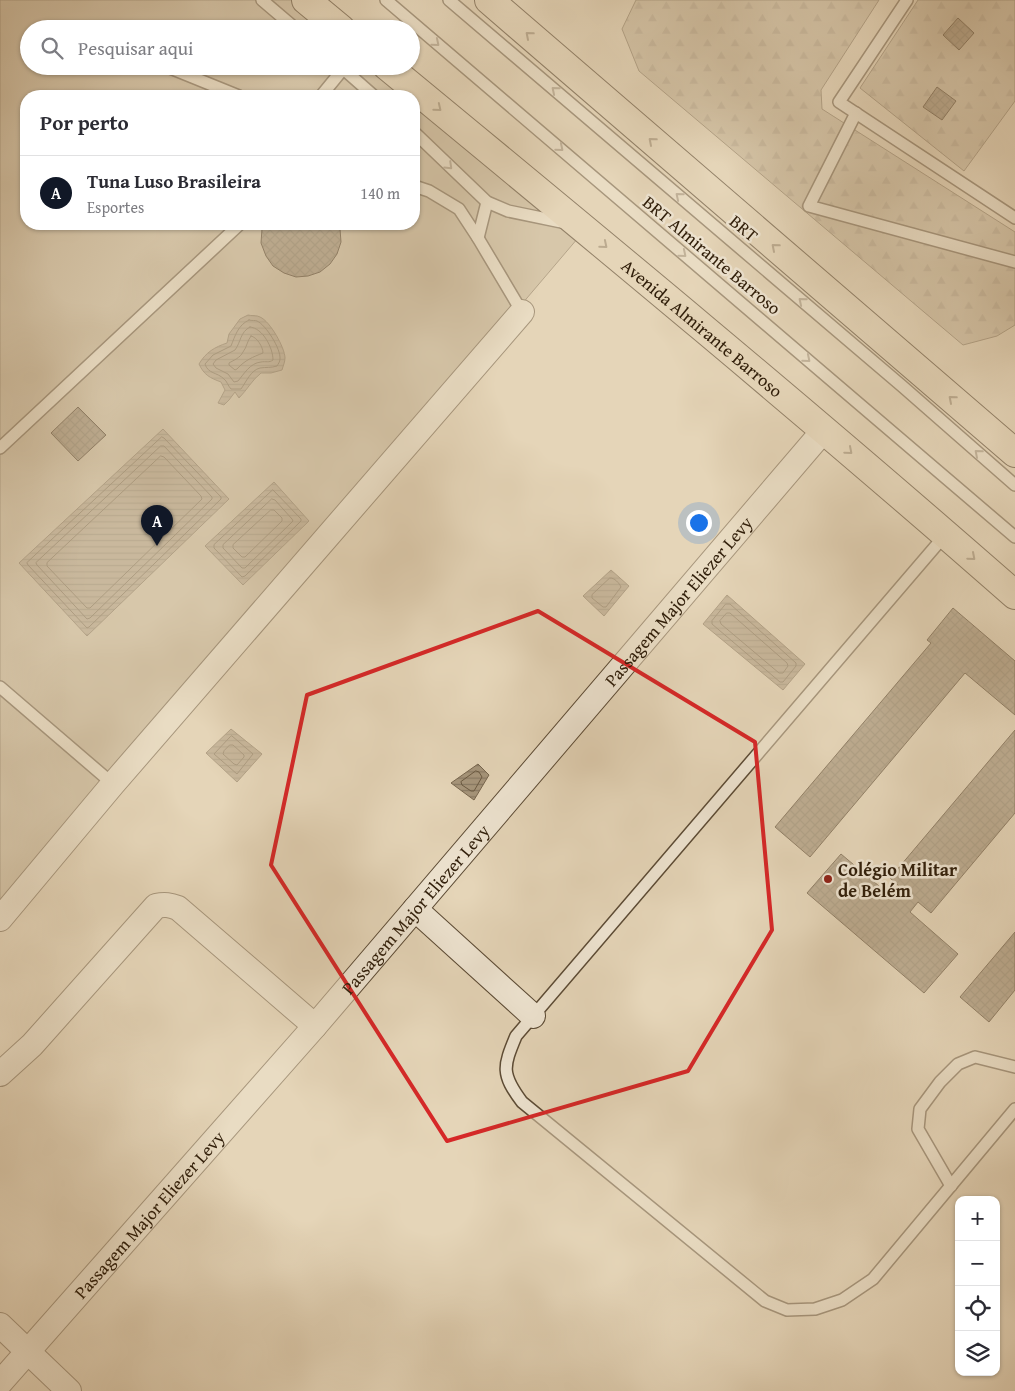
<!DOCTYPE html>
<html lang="pt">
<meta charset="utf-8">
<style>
:root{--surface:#fff;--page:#f7f7f7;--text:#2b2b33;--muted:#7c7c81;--line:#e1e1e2;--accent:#111827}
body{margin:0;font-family:"Gentium Book Plus",serif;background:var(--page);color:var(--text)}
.controls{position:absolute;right:15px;bottom:15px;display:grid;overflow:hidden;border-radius:10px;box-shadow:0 1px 4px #0004}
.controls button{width:45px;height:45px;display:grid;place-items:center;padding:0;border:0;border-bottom:1px solid var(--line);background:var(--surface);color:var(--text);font:25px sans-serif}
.you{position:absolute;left:698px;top:522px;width:18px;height:18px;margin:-12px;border:4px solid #fff;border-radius:50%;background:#1a73e8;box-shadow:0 0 0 8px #1a73e833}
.badge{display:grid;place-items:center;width:32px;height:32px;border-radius:50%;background:var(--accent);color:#fff;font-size:16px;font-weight:700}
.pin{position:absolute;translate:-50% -41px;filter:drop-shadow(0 1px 2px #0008)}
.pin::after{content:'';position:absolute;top:26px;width:18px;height:15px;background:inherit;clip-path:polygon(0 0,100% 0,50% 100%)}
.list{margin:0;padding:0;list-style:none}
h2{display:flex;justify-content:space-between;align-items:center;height:65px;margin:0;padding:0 20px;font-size:21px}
h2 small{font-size:16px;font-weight:400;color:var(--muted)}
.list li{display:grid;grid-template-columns:32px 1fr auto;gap:15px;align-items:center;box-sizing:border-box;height:75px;padding:0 20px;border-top:1px solid var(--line)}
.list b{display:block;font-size:19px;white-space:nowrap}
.list p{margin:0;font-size:16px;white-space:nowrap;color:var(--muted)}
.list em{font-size:16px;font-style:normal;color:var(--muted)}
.icon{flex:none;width:28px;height:28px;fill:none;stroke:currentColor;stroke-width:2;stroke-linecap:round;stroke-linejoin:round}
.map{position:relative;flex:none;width:1015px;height:1391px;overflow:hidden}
.search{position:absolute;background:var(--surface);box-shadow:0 1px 4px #0004;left:20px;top:20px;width:400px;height:55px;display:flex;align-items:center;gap:12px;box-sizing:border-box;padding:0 18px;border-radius:28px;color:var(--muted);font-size:19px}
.panel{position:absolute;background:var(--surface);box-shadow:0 1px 4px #0004;left:20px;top:90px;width:400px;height:140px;border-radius:20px}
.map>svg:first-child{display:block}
</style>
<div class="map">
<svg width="1015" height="1391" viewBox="0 0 1015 1391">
<defs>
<pattern id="forest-firs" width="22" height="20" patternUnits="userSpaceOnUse" patternTransform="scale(1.25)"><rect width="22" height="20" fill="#c6b69a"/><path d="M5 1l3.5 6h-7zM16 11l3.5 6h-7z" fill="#aa9c83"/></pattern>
<pattern id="water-rules" width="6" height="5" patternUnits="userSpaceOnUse" patternTransform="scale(1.25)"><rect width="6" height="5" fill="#a7967c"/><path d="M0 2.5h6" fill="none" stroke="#887a64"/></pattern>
<pattern id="building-cross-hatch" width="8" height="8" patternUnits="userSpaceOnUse" patternTransform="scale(1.25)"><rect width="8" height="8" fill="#8e7d64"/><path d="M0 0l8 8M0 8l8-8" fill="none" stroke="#746651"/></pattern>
</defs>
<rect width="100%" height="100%" fill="#e5d5b8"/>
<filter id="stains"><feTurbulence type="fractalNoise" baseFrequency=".004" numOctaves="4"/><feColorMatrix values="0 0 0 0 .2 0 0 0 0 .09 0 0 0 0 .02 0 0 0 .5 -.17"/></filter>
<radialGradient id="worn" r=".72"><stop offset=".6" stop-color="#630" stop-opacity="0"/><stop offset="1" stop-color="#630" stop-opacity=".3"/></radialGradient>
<g fill="url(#forest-firs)" stroke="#7a6a52">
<polygon points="636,0 879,0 821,90 822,109 1015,232 1015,325 997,336 963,345 639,71 622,29"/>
<polygon points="918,0 1015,0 1015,101 964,171 860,88"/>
</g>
<path fill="#c6b69a" stroke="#7a6a52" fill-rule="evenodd" d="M0,0H307L342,29H29V66H387L578,238L0,918ZM26,96H414V224H26Z"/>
<g fill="url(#water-rules)" stroke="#77664e">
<path d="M248,315C251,316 257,315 260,317C270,321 285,348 285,358C285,362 283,366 282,370L271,373H261C252,380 247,390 239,398L235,392L229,400L224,405L218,403L225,390L221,382C210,378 204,375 199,364C206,352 215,347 227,343L229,334L240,319Z"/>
<polygon points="163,429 229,499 87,636 19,563"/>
<polygon points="274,482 309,521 243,585 205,546"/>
<polygon points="611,570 629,586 604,616 583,596"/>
<polygon points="727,595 805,664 783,690 703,624"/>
<polygon points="231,729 262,754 237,782 206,753"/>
<polygon points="478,764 489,775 474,800 451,783"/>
</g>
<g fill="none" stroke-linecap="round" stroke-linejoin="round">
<g stroke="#6b5a42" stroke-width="1">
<path d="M249,320C252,321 255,320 257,321C266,325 281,349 280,359C280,362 278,364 277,366C271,368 266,367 260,368C251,370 246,382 241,389H231C228,386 227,381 224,379C217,372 208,374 205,364L213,355L231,346C235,336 238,325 249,320Z"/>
<path d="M250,327C263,328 273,348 273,360C269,363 266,361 261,362C250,363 244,374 238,381L234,382L228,374L216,368L213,364L216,360L235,350C241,342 240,332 250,327Z"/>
<path d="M251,336C257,337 263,347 263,353C253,357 245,360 237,369L235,370L229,365V363C234,360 240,358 243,352C247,347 247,341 251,336Z"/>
<polygon points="162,437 164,438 221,497 221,499 89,627 87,628 28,565 27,563"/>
<polygon points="161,446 164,446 212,497 212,499 90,618 87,619 37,565 36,563"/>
<polygon points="161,456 164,457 201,496 202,499 90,608 87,608 47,566 47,563"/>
<polygon points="273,490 301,519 301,521 245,576 242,577 214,548 214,545"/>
<polygon points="272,499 275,500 292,519 293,521 245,568 242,568 223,548 223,545"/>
<polygon points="271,510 274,510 282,518 282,521 245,557 242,557 233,548 233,545"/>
<path d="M610,578C614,577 620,584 621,587L606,607H603L592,598V595Z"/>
<polygon points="726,604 730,604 796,663 796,666 783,682 780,682 712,624 712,621"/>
<polygon points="727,613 730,613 787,663 788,666 783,673 779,673 721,624 720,621"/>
<polygon points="232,736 253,754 237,774 214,754 230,737"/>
<polygon points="230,745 233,745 244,755 244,757 237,765 234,764 223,754 224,751"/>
<polygon points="476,771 479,772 482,777 474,791 471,791 462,785 461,782"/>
</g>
</g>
<g fill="url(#building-cross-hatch)" stroke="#2f1d09">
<polygon points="958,18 974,33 959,50 943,35"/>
<polygon points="937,87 956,101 942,120 923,107"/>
<polygon points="264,224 338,224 340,229 341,242 337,254 330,264 320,272 308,276 296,277 284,273 273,266 266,256 261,243 262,229"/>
<polygon points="78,407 106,435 78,461 51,433"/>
<polygon points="953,608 1015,661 1015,715 965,673 810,857 775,827 931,643 927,640"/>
<polygon points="1015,730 1015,813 931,913 918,902 910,912 958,954 924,993 807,893 841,854 892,897 900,887 890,878"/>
<polygon points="1015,932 1015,990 989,1022 960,997"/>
</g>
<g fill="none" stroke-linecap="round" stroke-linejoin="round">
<g stroke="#5c4b35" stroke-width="14">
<g id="service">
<polyline points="262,0 296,29"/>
<polyline points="386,0 1015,537"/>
<polyline points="449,0 902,386 1015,485"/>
<polyline points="907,0 839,102 1015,218"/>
<polyline points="165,66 239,96"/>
<polyline points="340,66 374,96"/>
<polyline points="321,96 343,69"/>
<polyline points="856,113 809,206 1015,262"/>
<polyline points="414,132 487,202 508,211 566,223"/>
<polyline points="414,186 429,191 459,209 478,238 522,312"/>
<polyline points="478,238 487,202"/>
<polyline points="0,448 240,224"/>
<path d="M946,534L516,1036C503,1067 501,1074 522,1102L765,1301L787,1310L815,1309L842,1300L873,1279L1015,1109"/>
<polyline points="0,687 113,784"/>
<polyline points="951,1186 918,1129 920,1109 940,1082 958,1064 975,1057 1015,1067"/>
</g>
</g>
<g stroke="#5c4b35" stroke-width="26">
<g id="minor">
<polyline points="415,909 533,1016"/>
<polyline points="0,919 113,784 522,312"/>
<path d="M0,1074L32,1045L156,906C165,904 170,905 178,908L315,1026"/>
<polyline points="0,1325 69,1391"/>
<path id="s1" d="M0,1383L315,1026L824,430"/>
</g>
</g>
<g stroke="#2f1d09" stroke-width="30">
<g id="trunk">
<polyline points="306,0 341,29"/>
<polyline points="489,0 1015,453"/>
<path id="s2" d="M387,66C598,240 809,414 1015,595"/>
</g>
</g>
<use href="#service" stroke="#eee4d1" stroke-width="11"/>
<use href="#minor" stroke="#eee4d1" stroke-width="24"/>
<use href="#trunk" stroke="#e5d5b8" stroke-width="28"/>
</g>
<defs><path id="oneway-chevron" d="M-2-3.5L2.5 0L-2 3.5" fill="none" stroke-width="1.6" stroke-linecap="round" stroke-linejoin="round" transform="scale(1.25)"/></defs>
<g stroke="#8a7960">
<use href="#oneway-chevron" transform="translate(529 35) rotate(-139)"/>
<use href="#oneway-chevron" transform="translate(438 108) rotate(39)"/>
<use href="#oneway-chevron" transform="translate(652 141) rotate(-139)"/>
<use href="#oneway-chevron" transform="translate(604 245) rotate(40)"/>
<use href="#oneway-chevron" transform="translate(775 247) rotate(-139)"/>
<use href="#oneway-chevron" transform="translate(952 399) rotate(-139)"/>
<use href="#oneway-chevron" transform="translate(849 451) rotate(41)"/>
<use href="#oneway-chevron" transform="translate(972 557) rotate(41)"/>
</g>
<g stroke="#988a77">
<use href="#oneway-chevron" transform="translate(436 43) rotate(40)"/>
<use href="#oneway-chevron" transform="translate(555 90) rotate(-140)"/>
<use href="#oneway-chevron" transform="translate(560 148) rotate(40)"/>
<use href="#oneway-chevron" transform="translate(449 166) rotate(44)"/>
<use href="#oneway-chevron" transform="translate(679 196) rotate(-140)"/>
<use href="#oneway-chevron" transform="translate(683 254) rotate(40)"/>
<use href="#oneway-chevron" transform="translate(802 301) rotate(-140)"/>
<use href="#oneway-chevron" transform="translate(807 359) rotate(40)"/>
<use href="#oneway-chevron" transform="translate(978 453) rotate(-139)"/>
</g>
<path d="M0 0H1015V1391H0ZM538,611L755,742L772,930L688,1071L447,1141L271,865L307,695Z" fill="#e5d5b8" fill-opacity=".55" fill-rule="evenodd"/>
<path fill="none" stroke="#d62828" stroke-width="4" stroke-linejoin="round" d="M538,611L755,742L772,930L688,1071L447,1141L271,865L307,695Z"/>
<circle fill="#8f2418" stroke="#eee4d1" stroke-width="2" cx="828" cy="879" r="5"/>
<g text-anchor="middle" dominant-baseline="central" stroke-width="5" stroke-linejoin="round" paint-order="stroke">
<g font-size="18" fill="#2f1d09" stroke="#eee4d1">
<text transform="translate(744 228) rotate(40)">BRT</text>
<text transform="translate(712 255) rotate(40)">BRT Almirante Barroso</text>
<text stroke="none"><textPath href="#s2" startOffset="410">Avenida Almirante Barroso</textPath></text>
<text stroke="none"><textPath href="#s1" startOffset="1035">Passagem Major Eliezer Levy</textPath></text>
<text stroke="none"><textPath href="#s1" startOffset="630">Passagem Major Eliezer Levy</textPath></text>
<text stroke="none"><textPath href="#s1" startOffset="225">Passagem Major Eliezer Levy</textPath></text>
</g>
<g font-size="18" font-weight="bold" fill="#2f1d09" stroke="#eee4d1" text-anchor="start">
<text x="838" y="869">Colégio Militar<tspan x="838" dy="21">de Belém</tspan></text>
</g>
</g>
<rect width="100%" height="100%" filter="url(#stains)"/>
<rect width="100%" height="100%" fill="url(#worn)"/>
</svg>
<div class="controls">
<button>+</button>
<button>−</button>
<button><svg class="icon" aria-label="locate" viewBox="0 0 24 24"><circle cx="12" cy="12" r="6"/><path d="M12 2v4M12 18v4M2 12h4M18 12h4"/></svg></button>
<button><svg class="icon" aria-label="layers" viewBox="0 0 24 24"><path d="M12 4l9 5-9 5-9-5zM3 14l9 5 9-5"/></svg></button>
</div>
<div class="you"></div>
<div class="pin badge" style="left:157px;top:546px">A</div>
<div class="search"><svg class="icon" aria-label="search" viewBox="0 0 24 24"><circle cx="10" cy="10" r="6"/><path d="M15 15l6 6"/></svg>Pesquisar aqui</div>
<section class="panel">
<h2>Por perto<small></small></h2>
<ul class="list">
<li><span class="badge">A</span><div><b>Tuna Luso Brasileira</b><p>Esportes</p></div><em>140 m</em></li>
</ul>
</section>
</div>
